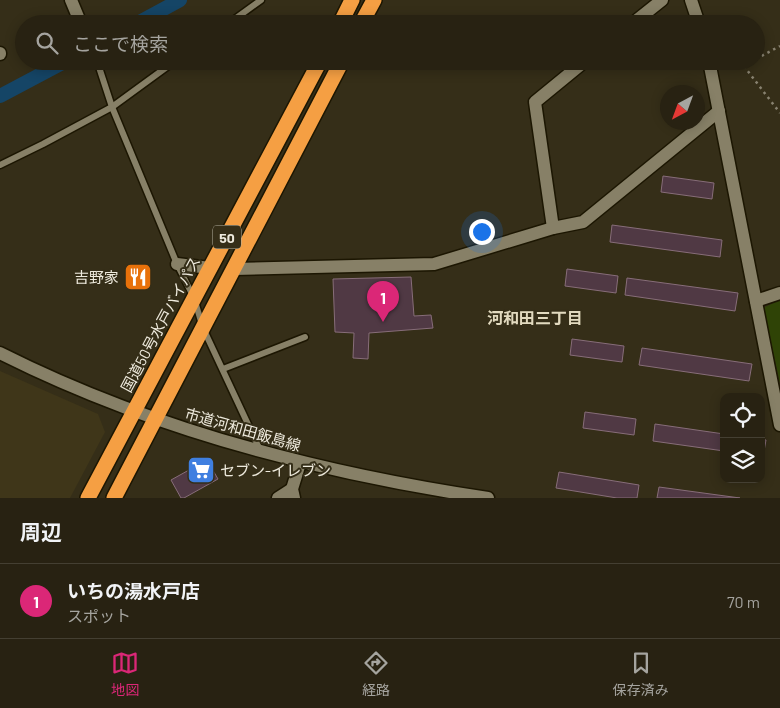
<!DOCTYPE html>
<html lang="ja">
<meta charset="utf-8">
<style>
:root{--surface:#282212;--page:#342f20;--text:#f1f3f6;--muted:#a5a49f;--line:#443f32;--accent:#db2777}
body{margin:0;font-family:Barlow,"Noto Sans JP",sans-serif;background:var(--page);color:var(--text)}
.controls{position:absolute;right:15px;bottom:15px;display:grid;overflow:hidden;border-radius:10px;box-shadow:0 2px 12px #0003}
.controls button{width:45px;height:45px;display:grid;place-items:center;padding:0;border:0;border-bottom:1px solid var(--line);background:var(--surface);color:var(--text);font:25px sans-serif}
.compass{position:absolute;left:660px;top:85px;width:45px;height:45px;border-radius:50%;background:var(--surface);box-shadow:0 2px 12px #0003;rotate:221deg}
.you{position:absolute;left:481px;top:231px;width:18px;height:18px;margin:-12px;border:4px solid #fff;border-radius:50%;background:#1a73e8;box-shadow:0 0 0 8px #1a73e833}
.badge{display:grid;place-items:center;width:32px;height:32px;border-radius:50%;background:var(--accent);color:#fff;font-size:16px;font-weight:700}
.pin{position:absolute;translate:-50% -41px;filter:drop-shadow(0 1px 2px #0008)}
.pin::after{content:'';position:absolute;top:26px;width:18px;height:15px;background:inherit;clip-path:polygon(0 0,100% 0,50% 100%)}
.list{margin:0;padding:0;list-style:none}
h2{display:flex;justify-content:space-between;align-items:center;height:65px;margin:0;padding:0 20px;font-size:21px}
h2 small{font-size:16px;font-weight:400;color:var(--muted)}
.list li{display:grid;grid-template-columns:32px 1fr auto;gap:15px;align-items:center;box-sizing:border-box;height:75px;padding:0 20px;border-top:1px solid var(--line)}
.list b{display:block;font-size:19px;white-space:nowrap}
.list p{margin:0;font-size:16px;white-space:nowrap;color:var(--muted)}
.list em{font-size:16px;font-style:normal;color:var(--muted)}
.icon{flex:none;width:28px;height:28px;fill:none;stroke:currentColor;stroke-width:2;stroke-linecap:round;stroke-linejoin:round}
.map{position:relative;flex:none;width:780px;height:498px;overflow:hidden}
.search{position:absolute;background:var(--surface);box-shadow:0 2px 12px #0003;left:15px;right:15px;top:15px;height:55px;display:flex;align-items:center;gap:12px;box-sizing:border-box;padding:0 18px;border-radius:28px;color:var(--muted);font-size:19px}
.sheet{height:140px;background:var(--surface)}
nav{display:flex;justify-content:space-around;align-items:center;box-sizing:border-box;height:70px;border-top:1px solid var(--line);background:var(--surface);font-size:14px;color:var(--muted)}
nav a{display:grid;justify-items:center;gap:2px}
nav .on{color:var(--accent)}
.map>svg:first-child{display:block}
</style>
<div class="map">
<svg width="780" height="498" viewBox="0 0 780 498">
<rect width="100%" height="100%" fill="#352e18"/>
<polygon fill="#3f3619" points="0,371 98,414 105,432 70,498 0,498"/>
<polygon fill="#2f4306" points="780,300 780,383 763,308"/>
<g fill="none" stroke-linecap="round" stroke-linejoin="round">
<g stroke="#154566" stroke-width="14">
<polyline points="136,24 180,0"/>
<polyline points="0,96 66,61"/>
</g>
</g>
<g fill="#503944" stroke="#876d79">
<polygon points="663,176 714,183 712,199 661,192"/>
<polygon points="612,225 722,240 720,257 610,242"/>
<polygon points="567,269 618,276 616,293 565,286"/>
<polygon points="411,277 414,316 431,315 433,328 369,333 368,359 353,358 354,333 335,332 333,279"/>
<polygon points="627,278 738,293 735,311 625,295"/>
<polygon points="572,339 624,346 622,362 570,355"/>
<polygon points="642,348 752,364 749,381 639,365"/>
<polygon points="585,412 636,419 634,435 583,428"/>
<polygon points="655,424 724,434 724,451 653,441"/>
<polygon points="761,439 766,440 763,457 761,457"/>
<polygon points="207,460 218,479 184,498 181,498 171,480"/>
<polygon points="559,472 639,485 637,498 617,498 556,488"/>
<polygon points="659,487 740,498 657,498"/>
</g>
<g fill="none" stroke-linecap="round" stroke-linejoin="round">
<g stroke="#1c1602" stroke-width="9">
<g id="lane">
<polyline points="228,24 261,0"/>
<polyline points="97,61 112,107 177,264 194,298 203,328 260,450"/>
<polyline points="0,165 43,144 112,107 175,61"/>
<polyline points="223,369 305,337"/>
</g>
</g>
<g stroke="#1c1602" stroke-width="15">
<g id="street">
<polyline points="71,0 81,24"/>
<polyline points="632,24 662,0"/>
<polyline points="0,53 0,54"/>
<polyline points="553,228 535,102 585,61"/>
<polyline points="177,264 210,268"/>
<polyline points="234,269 434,264 553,228 583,222 719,111"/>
<polyline points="756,301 780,293"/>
<polyline points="278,498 292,489"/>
<polyline points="294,498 292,489 300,463"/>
</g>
</g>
<g stroke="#1c1602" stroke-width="15">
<g id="secondary">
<polyline points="691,0 699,24"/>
<polyline points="709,61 780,425"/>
<path d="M0,353C153,430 319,473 488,498"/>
</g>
</g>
<g stroke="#1c1602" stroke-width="18">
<g id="highway">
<polyline points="340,24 352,0"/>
<polyline points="361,24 374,0"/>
<polyline points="88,498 320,61"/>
<polyline points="114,498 342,61"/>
</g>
</g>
<g stroke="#888270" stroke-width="2.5" stroke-dasharray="2.5 4" stroke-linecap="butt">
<polyline points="756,59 780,46"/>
<polyline points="740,61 780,113"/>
<polyline points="745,66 753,61"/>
</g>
<use href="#lane" stroke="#878067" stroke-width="6"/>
<use href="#street" stroke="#878067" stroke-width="12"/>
<use href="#secondary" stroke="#878067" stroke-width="12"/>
<use href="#highway" stroke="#f59f43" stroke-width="15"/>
</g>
<defs>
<g id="restaurant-square" transform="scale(1.4375)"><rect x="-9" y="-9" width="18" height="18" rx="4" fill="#e8710a" stroke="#352e18"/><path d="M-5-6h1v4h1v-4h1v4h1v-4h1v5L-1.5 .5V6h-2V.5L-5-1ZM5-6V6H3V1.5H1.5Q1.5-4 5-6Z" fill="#fff"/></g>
<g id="supermarket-square" transform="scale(1.4375)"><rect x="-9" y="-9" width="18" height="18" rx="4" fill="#3f7fe0" stroke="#352e18"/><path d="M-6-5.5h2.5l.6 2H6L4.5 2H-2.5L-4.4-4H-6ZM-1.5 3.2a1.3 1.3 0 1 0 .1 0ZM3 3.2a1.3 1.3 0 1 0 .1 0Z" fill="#fff"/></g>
</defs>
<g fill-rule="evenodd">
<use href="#restaurant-square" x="138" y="277"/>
<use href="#supermarket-square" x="201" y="470"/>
</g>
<g text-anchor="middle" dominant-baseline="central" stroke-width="4" stroke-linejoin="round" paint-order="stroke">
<rect fill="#352e18" stroke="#b6b2a2" stroke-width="1" x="213" y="225.5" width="28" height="23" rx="4"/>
<g font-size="14" font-weight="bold" fill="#eeeadd">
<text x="227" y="237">50</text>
</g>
<g font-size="15" fill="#eeeadd" stroke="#352e18" text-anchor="end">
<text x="119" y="277">吉野家</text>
<text x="220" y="470" text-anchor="start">セブン-イレブン</text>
</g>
<g font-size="15" fill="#eeeadd" stroke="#352e18">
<text transform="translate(160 324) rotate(-62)">国道50号水戸バイパス</text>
<text transform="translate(243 429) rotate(16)">市道河和田飯島線</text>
</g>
<g font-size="16" font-weight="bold" fill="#e2dabf" stroke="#352e18">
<text x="535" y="317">河和田三丁目</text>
</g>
</g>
</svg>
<div class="controls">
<button><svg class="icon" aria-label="locate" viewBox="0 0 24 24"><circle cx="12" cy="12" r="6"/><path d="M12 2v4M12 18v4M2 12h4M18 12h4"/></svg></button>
<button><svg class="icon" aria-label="layers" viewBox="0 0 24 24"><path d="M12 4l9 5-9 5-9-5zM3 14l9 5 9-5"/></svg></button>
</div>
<svg class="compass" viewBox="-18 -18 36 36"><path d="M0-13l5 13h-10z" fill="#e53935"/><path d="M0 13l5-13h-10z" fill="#a5a49f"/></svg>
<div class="you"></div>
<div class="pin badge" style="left:383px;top:322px">1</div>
<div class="search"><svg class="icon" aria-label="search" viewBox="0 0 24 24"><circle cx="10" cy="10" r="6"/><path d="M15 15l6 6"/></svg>ここで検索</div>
</div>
<section class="sheet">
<h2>周辺<small></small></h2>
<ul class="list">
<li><span class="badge">1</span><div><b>いちの湯水戸店</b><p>スポット</p></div><em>70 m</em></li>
</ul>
</section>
<nav>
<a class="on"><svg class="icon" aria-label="map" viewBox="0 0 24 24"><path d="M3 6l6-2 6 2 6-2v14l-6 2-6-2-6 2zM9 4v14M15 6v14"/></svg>地図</a>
<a><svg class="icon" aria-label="directions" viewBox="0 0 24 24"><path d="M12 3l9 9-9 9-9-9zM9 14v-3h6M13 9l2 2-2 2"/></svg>経路</a>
<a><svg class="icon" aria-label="saved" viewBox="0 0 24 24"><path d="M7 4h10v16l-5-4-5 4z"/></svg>保存済み</a>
</nav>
